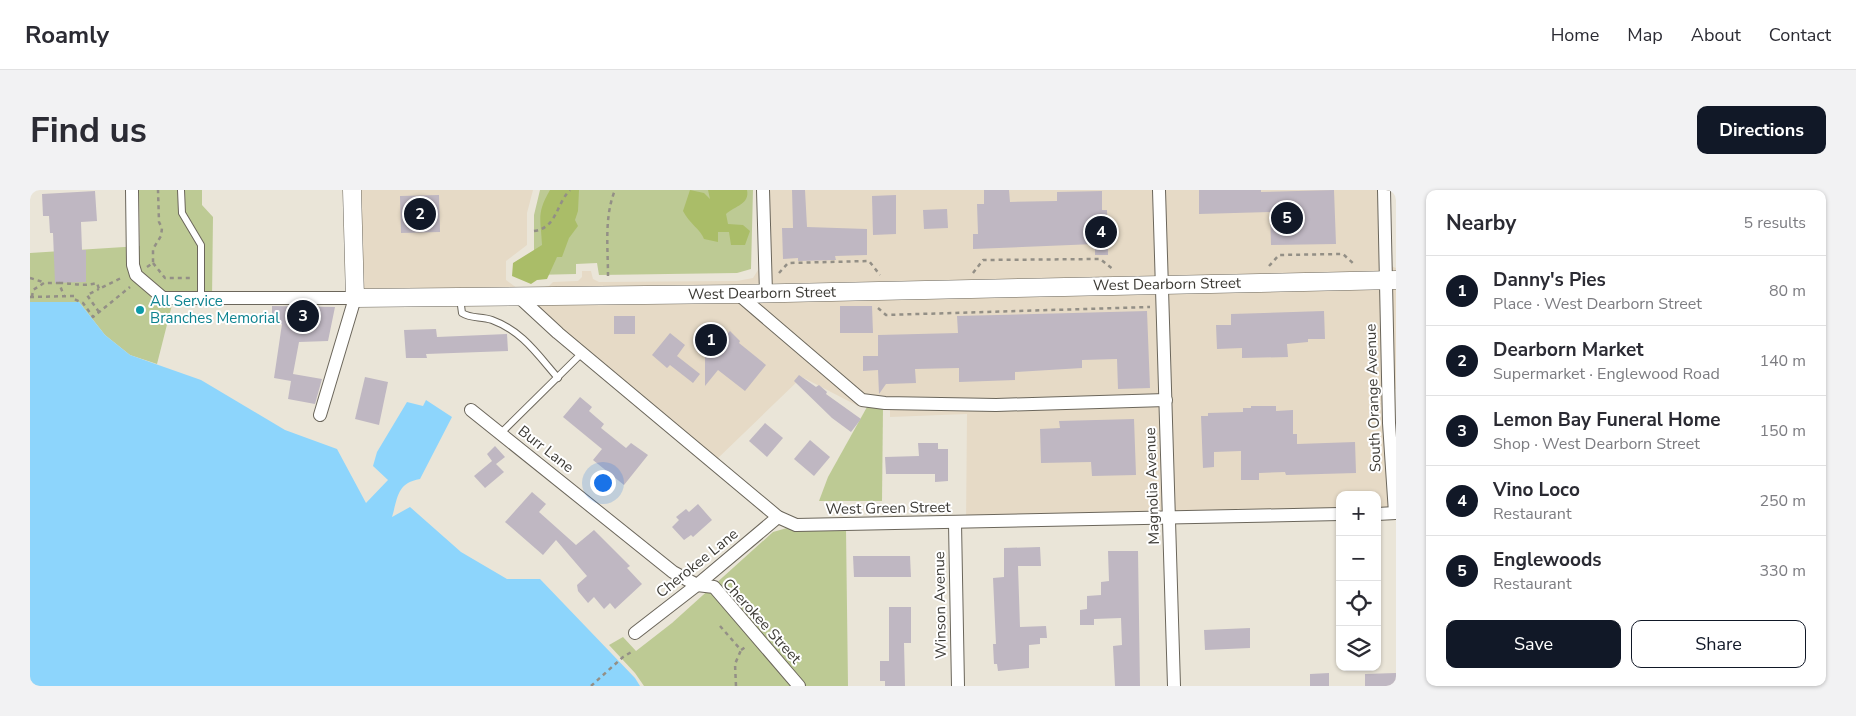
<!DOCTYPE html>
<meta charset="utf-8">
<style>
:root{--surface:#fff;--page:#f2f2f3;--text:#2b2b33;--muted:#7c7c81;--line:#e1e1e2;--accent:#111827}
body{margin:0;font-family:"Nunito Sans",sans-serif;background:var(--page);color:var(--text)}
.controls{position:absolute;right:15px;bottom:15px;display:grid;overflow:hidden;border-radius:10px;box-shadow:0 1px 4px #0004}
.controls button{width:45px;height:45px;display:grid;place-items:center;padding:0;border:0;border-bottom:1px solid var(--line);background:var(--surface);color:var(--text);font:25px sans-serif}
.you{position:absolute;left:572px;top:292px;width:18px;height:18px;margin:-12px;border:4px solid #fff;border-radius:50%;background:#1a73e8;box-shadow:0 0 0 8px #1a73e833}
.badge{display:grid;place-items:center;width:32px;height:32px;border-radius:50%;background:var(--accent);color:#fff;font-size:16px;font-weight:700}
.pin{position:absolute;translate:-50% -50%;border:2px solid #fff;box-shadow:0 1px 5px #0006}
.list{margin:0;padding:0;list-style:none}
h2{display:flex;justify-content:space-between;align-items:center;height:65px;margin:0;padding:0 20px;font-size:21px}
h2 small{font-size:16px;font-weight:400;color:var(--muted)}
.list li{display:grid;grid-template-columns:32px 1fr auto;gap:15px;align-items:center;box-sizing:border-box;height:70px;padding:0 20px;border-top:1px solid var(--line)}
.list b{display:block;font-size:19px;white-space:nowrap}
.list p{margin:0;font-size:16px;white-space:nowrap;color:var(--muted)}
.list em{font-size:16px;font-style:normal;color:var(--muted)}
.actions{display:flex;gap:10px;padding:15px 20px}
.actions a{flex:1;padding:11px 0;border:1px solid var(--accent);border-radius:10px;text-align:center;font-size:18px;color:var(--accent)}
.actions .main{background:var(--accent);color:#fff}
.icon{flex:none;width:28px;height:28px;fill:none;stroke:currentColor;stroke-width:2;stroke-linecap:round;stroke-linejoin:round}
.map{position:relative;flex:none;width:1366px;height:496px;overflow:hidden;border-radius:10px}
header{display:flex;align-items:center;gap:30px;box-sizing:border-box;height:70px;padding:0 25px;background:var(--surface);border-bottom:1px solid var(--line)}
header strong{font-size:24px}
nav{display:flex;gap:28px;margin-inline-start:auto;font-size:18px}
.intro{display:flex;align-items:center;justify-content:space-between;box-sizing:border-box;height:120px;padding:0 30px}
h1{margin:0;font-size:35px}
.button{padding:12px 22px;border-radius:10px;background:var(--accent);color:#fff;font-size:18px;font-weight:700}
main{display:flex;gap:30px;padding:0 30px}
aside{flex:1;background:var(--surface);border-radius:10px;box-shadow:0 1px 4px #0004}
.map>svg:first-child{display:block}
</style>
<header>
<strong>Roamly</strong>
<nav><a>Home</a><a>Map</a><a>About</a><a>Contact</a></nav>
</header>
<div class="intro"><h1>Find us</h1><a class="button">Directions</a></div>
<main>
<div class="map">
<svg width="1366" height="496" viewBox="0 0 1366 496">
<rect width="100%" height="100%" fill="#eae5d8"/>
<g fill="#e6dac6">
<polygon points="330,0 503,0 497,23 497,55 476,71 476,90 487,98 332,99"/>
<polygon points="730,0 1358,0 1361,76 1366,78 1366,82 509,98 519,96 523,92 548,91 552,87 552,81 561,81 563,89 569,92 707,91 723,88 728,80"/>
<polygon points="1366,99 1366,199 1364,200 1366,329 1347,330 1347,305 1310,305 1310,330 936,336 937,224 860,227 860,217 832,212 830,217 772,187 686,270 502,115"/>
</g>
<g fill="#bdca94">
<polygon points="109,0 172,0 172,15 183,27 182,110 143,111 127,174 100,165 75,145 49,112 0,112 0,63 110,56"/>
<polygon points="510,0 723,0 721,79 707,83 569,85 567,73 546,74 546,84 504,85 504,25"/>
<polygon points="837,217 853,217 852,311 789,311 798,287"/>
<polygon points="757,338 816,339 818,496 614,496 605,483 579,455 593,447 606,461 642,433 743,342"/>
</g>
<g fill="#aabd68">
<path d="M520,0H549L548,21L545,30L548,36L539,48L532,67H527L517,89L507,90L501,94L482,86L483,73L512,55C511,29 506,24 520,0Z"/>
<path d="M660,0L674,3L680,9L678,0H717C720,14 705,16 696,24L698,34L713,35L720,41L715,55H701L699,42H688V52L674,49C671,40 659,33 653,21Z"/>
</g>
<path fill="#8dd5fc" d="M0,112H49L75,145L100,165L171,190L255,240L307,259L336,313L358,290L343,276L347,262L377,212L393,216L396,210L422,227L390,289C367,293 368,307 362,327L380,317L431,362L477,389H510L605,488L610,496H0Z"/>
<g fill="#bfb7c2">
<polygon points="762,0 775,0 777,37 837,39 837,65 805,66 806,70 768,71 768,68 753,69 752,38 763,38"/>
<polygon points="954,0 979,0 980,12 1027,11 1027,2 1072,1 1072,20 1077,20 1078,65 1065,65 1065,54 943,59 943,44 948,44 947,14 954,14"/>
<polygon points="1169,0 1231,0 1231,2 1304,0 1306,54 1241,55 1240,22 1169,24"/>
<polygon points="65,1 67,31 51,32 52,60 56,60 56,92 25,93 23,43 20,43 19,26 13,26 12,4"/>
<polygon points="409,5 410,42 371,43 370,6"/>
<polygon points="866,5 866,44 843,45 842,6"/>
<polygon points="917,19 918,38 894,39 893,20"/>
<polygon points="242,116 305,117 298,151 269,152 263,184 292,189 285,214 258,209 261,191 244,188 252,134 242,134"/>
<polygon points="810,116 842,116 843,143 810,143"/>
<polygon points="1117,121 1120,198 1088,199 1087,169 1052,170 1052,178 985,182 985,190 929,192 929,178 885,179 886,193 856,194 849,204 848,180 833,181 833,166 848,166 848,145 928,143 927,126"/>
<polygon points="1294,121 1295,149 1278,149 1278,152 1257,154 1258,167 1212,168 1212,158 1187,159 1186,135 1201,135 1201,124"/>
<rect x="584" y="126" width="21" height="18"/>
<polygon points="406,139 407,147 477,144 478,161 396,164 397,168 376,168 374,140"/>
<polygon points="700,141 710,151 709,153 736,175 715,201 688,180 675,196 675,145 697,144"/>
<polygon points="640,143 655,155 647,166 670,184 663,193 640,175 637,178 622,165"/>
<polygon points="769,185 786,197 789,195 797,202 796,204 831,229 821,242 802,228 764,191"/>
<polygon points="335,187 358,192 349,235 325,229"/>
<polygon points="550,207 562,217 559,221 574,234 571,238 596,258 601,253 618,265 594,295 563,270 572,259 533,227"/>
<polygon points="1221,216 1246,216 1246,221 1263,220 1263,244 1267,244 1267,254 1325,252 1326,283 1256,285 1255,282 1229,283 1229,290 1211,290 1211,261 1184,262 1184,277 1173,278 1171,226 1178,226 1178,223 1213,222 1213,218 1221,218"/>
<polygon points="1104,229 1106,285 1062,286 1061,272 1011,273 1010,239 1030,238 1029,231"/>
<polygon points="735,233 753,248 737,267 719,251"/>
<polygon points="780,250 800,267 784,286 764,269"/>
<polygon points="888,253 908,253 908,259 918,259 918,291 905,292 905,284 856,284 855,267 889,266"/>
<polygon points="465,256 475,267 466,274 474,282 455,298 444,286 462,271 457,264"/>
<polygon points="502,302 516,314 509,322 546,355 564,340 600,376 597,378 612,394 585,419 580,413 574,419 564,407 558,413 548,401 547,395 557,386 526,350 513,365 475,332"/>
<polygon points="668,314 682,330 663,347 661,345 654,350 642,337 649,330 646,327 656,319 659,322"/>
<polygon points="1010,357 1011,376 988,376 990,437 1016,436 1017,448 1010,448 1010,454 999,455 999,478 968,481 967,474 964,474 963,454 966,454 963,388 974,387 974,358"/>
<polygon points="1078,361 1108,361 1110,496 1085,496 1083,456 1092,455 1091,428 1064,429 1064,435 1050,435 1050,420 1057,419 1057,406 1071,405 1071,392 1079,391"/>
<polygon points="823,366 880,366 881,387 824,387"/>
<polygon points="859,417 881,417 881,453 874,453 875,496 855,496 855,491 850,491 850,471 859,471"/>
<polygon points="1220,438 1220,458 1175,460 1174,440"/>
<polygon points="1299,483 1299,496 1280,496 1280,484"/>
<polygon points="1366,483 1366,496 1335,496 1335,484"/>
</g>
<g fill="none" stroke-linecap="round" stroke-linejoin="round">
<g stroke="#6b665b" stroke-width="8">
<g id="lane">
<polyline points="151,0 152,23 171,55 171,108"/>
<path d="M430,108L432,123C441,129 451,126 462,130C492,141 507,164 528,188"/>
<polyline points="471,243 552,163"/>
</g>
</g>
<g stroke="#6b665b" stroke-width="14">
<g id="street">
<polyline points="102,0 103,75 106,85 133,108 325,108 290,225"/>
<polyline points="733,0 736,103"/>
<polyline points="1129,0 1144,496"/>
<polyline points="1354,0 1359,233 1365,323"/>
<polyline points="708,104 832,210 855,213 966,215 1136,210"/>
<polyline points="489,107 528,143 748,327 766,335 1310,324"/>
<polyline points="441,220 643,382 667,395 684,397 769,496"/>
<polyline points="1347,324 1366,323"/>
<polyline points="925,333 928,496"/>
<polyline points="605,443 667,395 748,327"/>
</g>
</g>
<g stroke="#6b665b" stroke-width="19">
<polyline id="secondary" points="322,0 325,108 708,104 1366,90"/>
</g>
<g stroke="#938f86" stroke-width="2.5" stroke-dasharray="4 4" stroke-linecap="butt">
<path d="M504,41C527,38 526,14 540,0"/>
<polyline points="123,73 135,88 161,88"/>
<polyline points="1239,76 1249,65 1313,64 1325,75"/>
<polyline points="117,77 123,73 123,59 131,46 132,38 129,32 128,0"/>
<polyline points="749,83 758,73 839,71 850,85"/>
<polyline points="943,83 953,70 1070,69 1084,80"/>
<path d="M578,86C578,58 574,27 585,0"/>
<polyline points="0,88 13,92"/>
<path d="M29,93C43,93 53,97 67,93L69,99L93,87"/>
<polyline points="0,107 44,106 44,109 53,113 63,127 100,97"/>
<polyline points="2,107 3,100 14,93 29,93 34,106"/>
<polyline points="848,118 856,125 1120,117"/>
<polyline points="69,122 57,105 69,99"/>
<polyline points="690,436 711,460 717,456"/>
<polyline points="561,496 593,467 603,461"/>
<polyline points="706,496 705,474 711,460"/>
</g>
<use href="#lane" stroke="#fff" stroke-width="6"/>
<use href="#street" stroke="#fff" stroke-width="12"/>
<use href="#secondary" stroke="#fff" stroke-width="18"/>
</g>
<circle fill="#0f9aa8" stroke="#fff" stroke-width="2" cx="110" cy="120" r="5"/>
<g text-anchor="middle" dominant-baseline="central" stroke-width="4" stroke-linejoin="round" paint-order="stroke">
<g font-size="15" fill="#3d3b36" stroke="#fff">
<text transform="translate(1137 94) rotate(-1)">West Dearborn Street</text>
<text transform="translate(732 103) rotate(-1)">West Dearborn Street</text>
<text transform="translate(1343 208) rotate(-92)">South Orange Avenue</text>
<text transform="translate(516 259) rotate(38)">Burr Lane</text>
<text transform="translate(1122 296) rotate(-92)">Magnolia Avenue</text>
<text transform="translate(858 318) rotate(-1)">West Green Street</text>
<text transform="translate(667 373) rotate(-39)">Cherokee Lane</text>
<text transform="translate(910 415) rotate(-91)">Winson Avenue</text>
<text transform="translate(732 431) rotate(48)">Cherokee Street</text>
</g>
<g font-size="15" fill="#0d838f" stroke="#fff" text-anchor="start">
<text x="120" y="111">All Service<tspan x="120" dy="17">Branches Memorial</tspan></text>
</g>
</g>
</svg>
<div class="controls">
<button>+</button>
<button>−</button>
<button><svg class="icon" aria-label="locate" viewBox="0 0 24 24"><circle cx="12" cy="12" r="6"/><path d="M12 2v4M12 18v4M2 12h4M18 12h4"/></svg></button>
<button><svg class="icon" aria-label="layers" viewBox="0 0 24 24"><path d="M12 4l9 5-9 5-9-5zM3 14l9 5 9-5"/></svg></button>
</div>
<div class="you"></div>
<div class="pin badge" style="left:681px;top:150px">1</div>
<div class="pin badge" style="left:390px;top:24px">2</div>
<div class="pin badge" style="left:273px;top:126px">3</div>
<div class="pin badge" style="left:1071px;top:42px">4</div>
<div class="pin badge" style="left:1257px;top:28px">5</div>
</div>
<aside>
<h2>Nearby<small>5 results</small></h2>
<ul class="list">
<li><span class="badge">1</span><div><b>Danny's Pies</b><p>Place · West Dearborn Street</p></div><em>80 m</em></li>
<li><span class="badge">2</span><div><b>Dearborn Market</b><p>Supermarket · Englewood Road</p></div><em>140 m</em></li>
<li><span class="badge">3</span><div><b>Lemon Bay Funeral Home</b><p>Shop · West Dearborn Street</p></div><em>150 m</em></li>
<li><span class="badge">4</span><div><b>Vino Loco</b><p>Restaurant</p></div><em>250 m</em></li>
<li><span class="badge">5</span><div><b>Englewoods</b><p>Restaurant</p></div><em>330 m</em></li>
</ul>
<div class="actions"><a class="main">Save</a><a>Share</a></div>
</aside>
</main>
